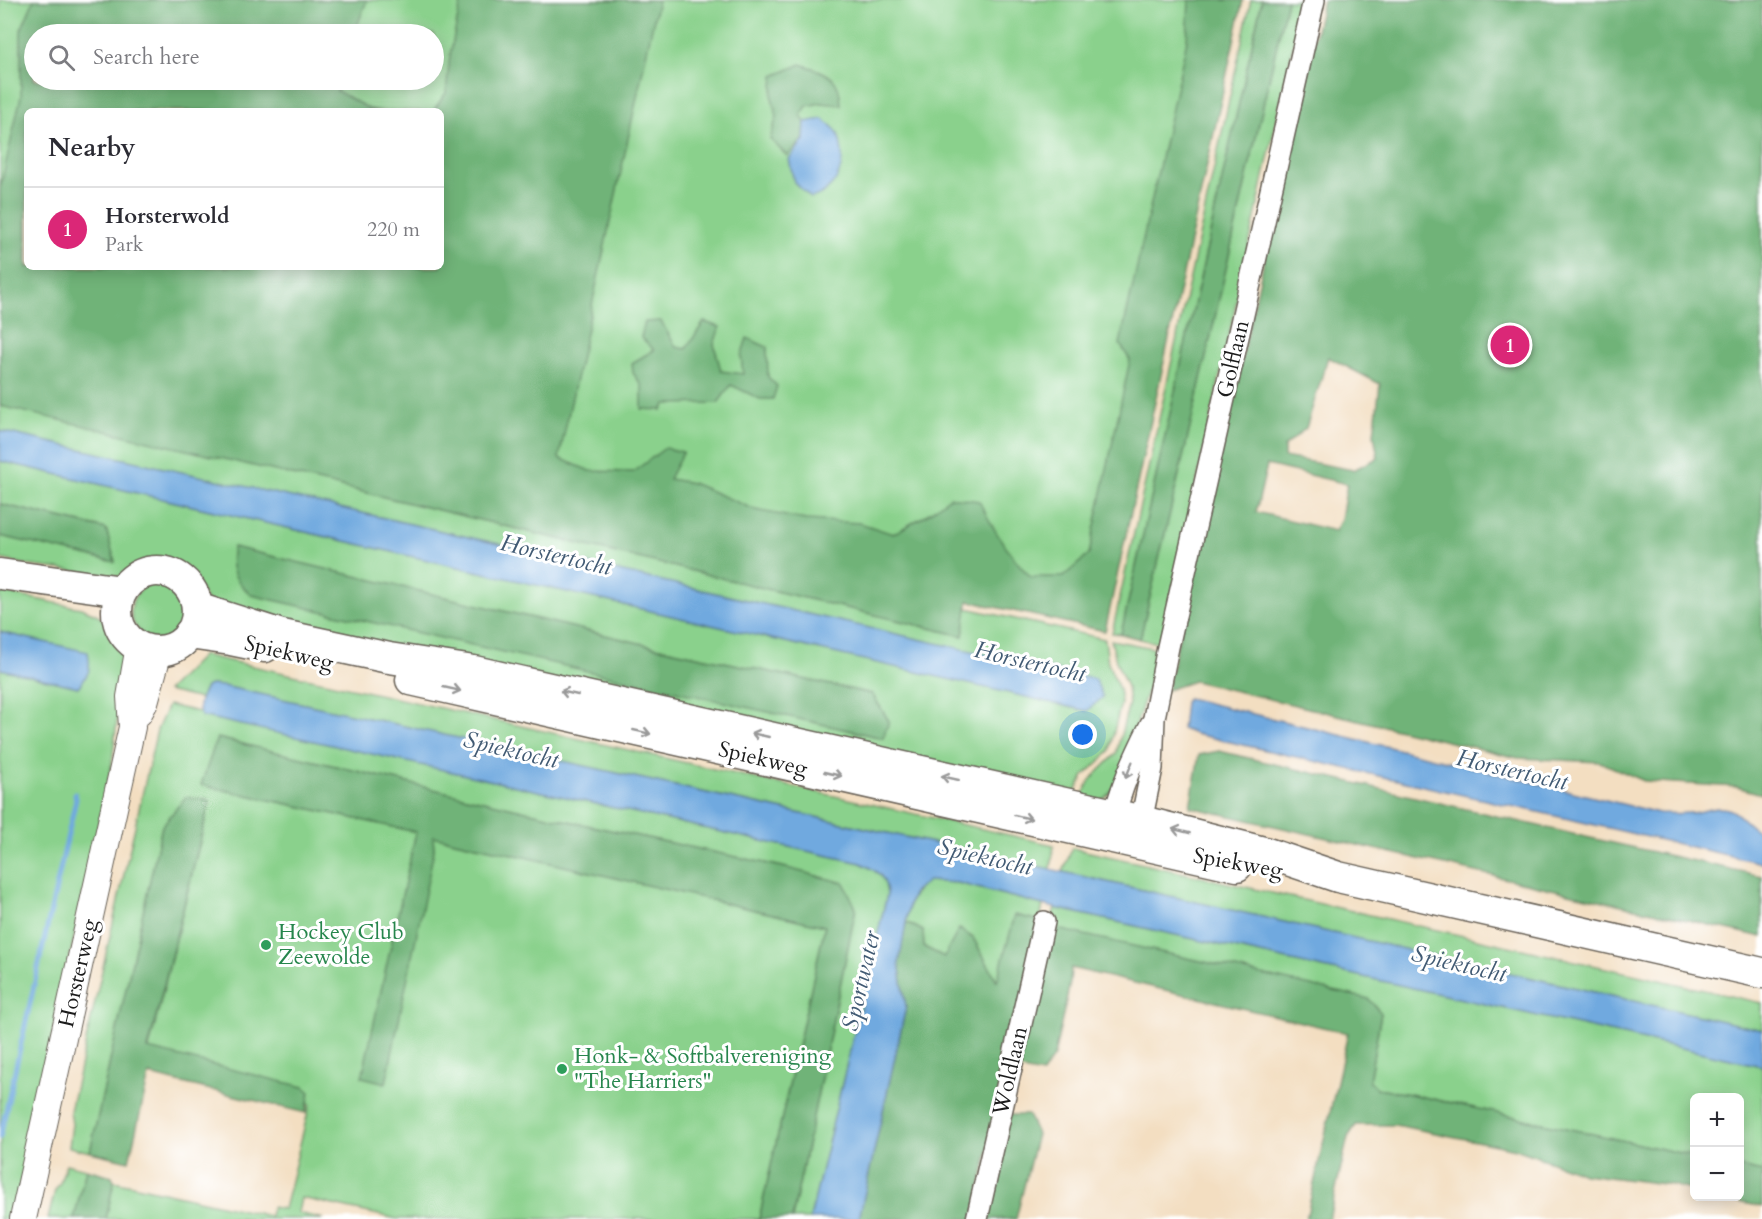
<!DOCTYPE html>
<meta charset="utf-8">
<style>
:root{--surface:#fff;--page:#f7f7f7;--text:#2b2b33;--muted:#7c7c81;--line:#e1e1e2;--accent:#db2777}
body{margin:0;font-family:Cardo,serif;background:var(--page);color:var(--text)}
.controls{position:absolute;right:18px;bottom:18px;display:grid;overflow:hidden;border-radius:9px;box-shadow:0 3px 15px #0003}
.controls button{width:54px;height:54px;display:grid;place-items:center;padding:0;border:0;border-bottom:2px solid var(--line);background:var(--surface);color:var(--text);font:30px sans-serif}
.you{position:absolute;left:1083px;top:735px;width:21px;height:21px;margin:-15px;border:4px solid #fff;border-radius:50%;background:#1a73e8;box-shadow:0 0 0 9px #1a73e833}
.badge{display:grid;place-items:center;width:39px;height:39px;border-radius:50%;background:var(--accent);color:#fff;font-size:20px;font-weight:700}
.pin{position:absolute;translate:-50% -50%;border:3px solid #fff;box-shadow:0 2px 6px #0006}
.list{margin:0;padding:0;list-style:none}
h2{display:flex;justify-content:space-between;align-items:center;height:78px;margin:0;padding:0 24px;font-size:26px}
h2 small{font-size:20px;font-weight:400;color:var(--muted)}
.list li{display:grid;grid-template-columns:39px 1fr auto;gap:18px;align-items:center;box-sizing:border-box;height:84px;padding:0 24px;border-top:2px solid var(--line)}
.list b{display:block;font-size:22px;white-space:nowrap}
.list p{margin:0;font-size:20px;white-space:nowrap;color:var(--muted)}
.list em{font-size:20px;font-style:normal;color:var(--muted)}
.icon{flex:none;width:33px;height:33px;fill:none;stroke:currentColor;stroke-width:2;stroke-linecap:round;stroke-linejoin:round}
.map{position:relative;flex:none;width:1762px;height:1219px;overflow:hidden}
.search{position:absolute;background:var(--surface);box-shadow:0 3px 15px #0003;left:24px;top:24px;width:420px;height:66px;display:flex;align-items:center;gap:15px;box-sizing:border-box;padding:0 21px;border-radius:33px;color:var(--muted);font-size:22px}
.panel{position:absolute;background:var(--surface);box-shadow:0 3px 15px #0003;left:24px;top:108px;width:420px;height:162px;border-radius:9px}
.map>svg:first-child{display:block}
</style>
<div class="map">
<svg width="1762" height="1219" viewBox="0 0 1762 1219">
<rect width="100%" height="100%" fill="#fff"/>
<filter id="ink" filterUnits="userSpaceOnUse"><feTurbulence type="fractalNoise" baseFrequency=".0167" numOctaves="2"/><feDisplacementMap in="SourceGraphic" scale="12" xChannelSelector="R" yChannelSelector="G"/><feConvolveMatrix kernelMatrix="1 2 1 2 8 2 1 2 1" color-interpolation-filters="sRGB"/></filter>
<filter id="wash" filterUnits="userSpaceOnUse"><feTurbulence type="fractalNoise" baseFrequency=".008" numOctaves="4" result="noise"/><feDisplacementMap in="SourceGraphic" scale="24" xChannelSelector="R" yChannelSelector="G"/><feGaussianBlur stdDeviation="1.35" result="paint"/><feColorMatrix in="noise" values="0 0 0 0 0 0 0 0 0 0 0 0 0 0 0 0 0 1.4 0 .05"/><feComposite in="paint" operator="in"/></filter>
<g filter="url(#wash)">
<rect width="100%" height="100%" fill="#f3dec1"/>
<g fill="#8ad18c" stroke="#537654" stroke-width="1.5" fill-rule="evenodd">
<path d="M0,0H1216L1090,563L1073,586L1006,605L968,601L251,465L963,636L966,608L1105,639L1108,663L1119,689L1121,703L1109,752L1084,776L1074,794L458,665L207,602C202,593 197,580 189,574C171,558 140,561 123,577L33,566L0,559V536L115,562L106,529L0,504V461L244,518L1087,711L1094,679L0,431ZM34,34H434V80H34ZM27,111H441V267H27ZM233,547L660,648L872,694L889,721L882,738Z"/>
<polygon points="1251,0 1262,0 1121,634 1112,633"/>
<polygon points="1287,0 1303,0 1161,644 1140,639 1188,436"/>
<circle cx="160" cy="611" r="29"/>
<polygon points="0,592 81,608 96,614 108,624 122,645 123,669 112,763 13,1219 0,1219 0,669 78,687 87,652 0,632"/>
<path d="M1111,640L1153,648L1160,651L1119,779C1108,797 1103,805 1080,800L1090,780L1116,754L1129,703L1127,687L1116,661Z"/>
<polygon points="203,655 1054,845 1051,869 223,686 210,685 206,687 200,699 167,691"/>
<path d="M168,705L199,712L202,716L861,863C878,872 886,875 887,895L810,1219H792L856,908L783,867L577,823L217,738L202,785L416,832L413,848L434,850L433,836L825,926L759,1219H397L301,1198L298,1213L324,1219H106L114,1181L270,1216L272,1207L284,1209L310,1104L145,1065L210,801L186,797L162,826L90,1152L69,1147L72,1124L70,1111L157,730Z"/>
<polygon points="1072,848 1762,1003 1762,1030 1063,872"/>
<path d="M927,881L958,883L1043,905L1040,921L1015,915L998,982L973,938L960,929L944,957L924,947L923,931L906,922C910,900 910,896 927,881Z"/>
<polygon points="1055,908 1762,1066 1762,1172 1740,1167 1740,1098 1694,1098 1694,1156 1410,1094 1377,1089 1369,1081 1381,1013 1228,967 1058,930 1049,927"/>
<polygon points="66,1164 86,1169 74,1219 48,1219 55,1190 60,1183"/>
</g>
<g fill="#6fb378" stroke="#46684a" stroke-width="1.5" fill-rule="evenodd">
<path d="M34,0H367L354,34H34V80H340L337,91L369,109L381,111H27V267H441V111H433L446,93L450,55L461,2L460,0H658L559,458L590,471L633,472L665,448L683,452L669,479L692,483L756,510L806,520L860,523L893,534L926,515L950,497L979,501C993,528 1008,555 1031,577H1063L1089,554L1130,360L1120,344L1187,40L1189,0H1243L1105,631L968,601L963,636L330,484L0,406V189L21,96V30Z"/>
<polygon points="1262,0 1287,0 1188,436 1140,639 1121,634"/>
<path d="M1323,0H1762V794L1736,787L1644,781L1600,762L1518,758L1194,681L1167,690ZM1328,357L1380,384L1374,434L1378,458L1353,470L1284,457V447L1306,428ZM1267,465L1347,484L1341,519L1335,531L1256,512Z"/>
<path d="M801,64C826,73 840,74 841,105L821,103L807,106L801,115L805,122L804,139L787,156L770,139L777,116L772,98L774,76Z"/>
<polygon points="661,321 676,347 686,349 704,322 720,327 714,344 721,371 743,374 741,356 747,338 767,347 768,377 777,386 773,399 760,399 731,385 718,403 666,404 662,410 642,409 642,386 633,373 632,363 654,350 641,337 645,322"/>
<polygon points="0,504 106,529 115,562 0,536"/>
<path d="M233,547L660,648L872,694L889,721L883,738L251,595C235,580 228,570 233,547Z"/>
<polygon points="217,738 577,823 783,867 844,883 856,908 792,1219 759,1219 825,926 433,836 434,850 386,1083 362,1077 416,832 201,785"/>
<polygon points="1219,751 1577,835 1762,876 1762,937 1190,807 1199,755"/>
<polygon points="186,797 210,800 148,1049 304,1087 310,1092 306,1113 149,1075 129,1161 90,1152 162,826"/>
<polygon points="1015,915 1040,921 973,1219 859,1219 906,1007 899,963 906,922 923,931 924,947 944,957 959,929 973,938 997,981"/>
<polygon points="1049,927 1369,999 1381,1013 1369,1081 1377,1089 1410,1094 1694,1156 1694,1191 1672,1185 1584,1174 1516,1149 1395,1125 1356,1125 1348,1137 1329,1219 1306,1219 1348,1033 1071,968 1070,983 1054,1056 1042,1074 1016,1069"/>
<polygon points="1007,1115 1028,1115 1037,1134 1016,1219 984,1219"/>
<polygon points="1740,1167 1762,1172 1762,1207 1714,1197 1740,1196"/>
<polygon points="86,1169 112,1176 114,1181 106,1219 74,1219"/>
</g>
<g fill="#70a9df" stroke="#46627e" stroke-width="1.5">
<path d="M823,119C827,123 834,127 837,132C839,135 839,138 840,141C847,166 837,190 811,198L794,182L789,159L804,140L805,122Z"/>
<polygon points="0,431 1095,679 1103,697 1087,711 244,518 0,461"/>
<path d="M0,632L88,652C91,670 90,673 78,687L0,669Z"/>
<path d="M210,685L223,686L1063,872L1762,1030V1066L1055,908L958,883L928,881L914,892L909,905L899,963L906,1007L859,1219H810L887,895C886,875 878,872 861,863L201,716C196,706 201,696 206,687Z"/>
<path d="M1188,698L1659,813C1669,813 1679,814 1688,813C1702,813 1718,804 1731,810C1743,816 1749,828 1762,833V863L1195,734L1182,729L1185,702Z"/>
</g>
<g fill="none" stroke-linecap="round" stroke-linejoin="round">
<polyline stroke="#70a9df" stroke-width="5" points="0,1137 76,799 75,794"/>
</g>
</g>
<g filter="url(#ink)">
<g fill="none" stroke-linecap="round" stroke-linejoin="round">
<g stroke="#676056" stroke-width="24">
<g id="minor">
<path d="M1112,826C1120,788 1134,758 1151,724"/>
<polyline points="1139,832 1152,768 1154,718 1168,647 1314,0"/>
<polyline points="977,1219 1044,922"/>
</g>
</g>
<g stroke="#676056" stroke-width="28">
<g id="tertiary">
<polyline points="139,713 145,702 159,651"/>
<polyline points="23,1219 132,727 130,697 139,646"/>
</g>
</g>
<g stroke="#676056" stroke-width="33">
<g id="secondary">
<circle cx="157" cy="611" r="40"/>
<polyline points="0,574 122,591"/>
<polyline points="197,608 282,635 389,658 474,671 1114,814 1264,852 1338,877 1762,973"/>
<polyline points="189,634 231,640 265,647"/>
<polyline points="411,680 1237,866"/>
</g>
</g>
<use href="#minor" stroke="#fff" stroke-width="21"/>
<use href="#tertiary" stroke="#fff" stroke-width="26"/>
<use href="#secondary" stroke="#fff" stroke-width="30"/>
</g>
<defs><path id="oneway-shaft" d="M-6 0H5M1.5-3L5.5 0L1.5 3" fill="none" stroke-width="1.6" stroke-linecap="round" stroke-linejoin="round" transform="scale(1.5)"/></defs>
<g stroke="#999">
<use href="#oneway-shaft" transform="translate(452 689) rotate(13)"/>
<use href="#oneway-shaft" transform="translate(569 693) rotate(-167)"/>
<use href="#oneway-shaft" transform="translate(642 732) rotate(13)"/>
<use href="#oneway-shaft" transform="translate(760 735) rotate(-167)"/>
<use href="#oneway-shaft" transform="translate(1129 770) rotate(112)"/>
<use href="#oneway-shaft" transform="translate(833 774) rotate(13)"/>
<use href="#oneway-shaft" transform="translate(950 778) rotate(-167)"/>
<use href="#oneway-shaft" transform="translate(1023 817) rotate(13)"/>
<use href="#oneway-shaft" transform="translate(1181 831) rotate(-166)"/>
</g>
</g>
<g fill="#2e9e5b" stroke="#fff" stroke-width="2">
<circle cx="266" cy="945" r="6"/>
<circle cx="562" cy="1069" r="6"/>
</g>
<g text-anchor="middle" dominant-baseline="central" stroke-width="6" stroke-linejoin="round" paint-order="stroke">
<g font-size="22" fill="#1c1c1c" stroke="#fff">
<text transform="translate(1233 359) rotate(-77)">Golflaan</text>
<text transform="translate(289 653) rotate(13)">Spiekweg</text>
<text transform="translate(763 759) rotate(13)">Spiekweg</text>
<text transform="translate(1238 863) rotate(10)">Spiekweg</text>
<text transform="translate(78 973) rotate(-77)">Horsterweg</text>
<text transform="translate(1010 1071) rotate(-77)">Woldlaan</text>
</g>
<g font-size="22" fill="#27864d" stroke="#fff" text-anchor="start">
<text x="278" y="932">Hockey Club<tspan x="278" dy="25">Zeewolde</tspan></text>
<text x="574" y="1056">Honk- &amp; Softbalvereniging<tspan x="574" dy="25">"The Harriers"</tspan></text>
</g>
<g font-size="24" font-style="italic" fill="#425b74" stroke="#fff">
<text transform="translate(556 555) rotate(13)">Horstertocht</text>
<text transform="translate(1030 662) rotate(13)">Horstertocht</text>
<text transform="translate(511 750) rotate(13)">Spiektocht</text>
<text transform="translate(1512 770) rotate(13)">Horstertocht</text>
<text transform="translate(985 857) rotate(13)">Spiektocht</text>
<text transform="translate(1459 964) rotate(13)">Spiektocht</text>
<text transform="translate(861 981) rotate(-77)">Sportwater</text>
</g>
</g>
</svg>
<div class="controls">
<button>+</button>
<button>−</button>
</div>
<div class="you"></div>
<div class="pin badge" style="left:1510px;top:345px">1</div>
<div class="search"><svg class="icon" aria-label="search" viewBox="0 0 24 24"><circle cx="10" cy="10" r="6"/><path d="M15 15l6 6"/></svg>Search here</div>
<section class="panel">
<h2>Nearby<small></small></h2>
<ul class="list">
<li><span class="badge">1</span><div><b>Horsterwold</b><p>Park</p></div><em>220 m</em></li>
</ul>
</section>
</div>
